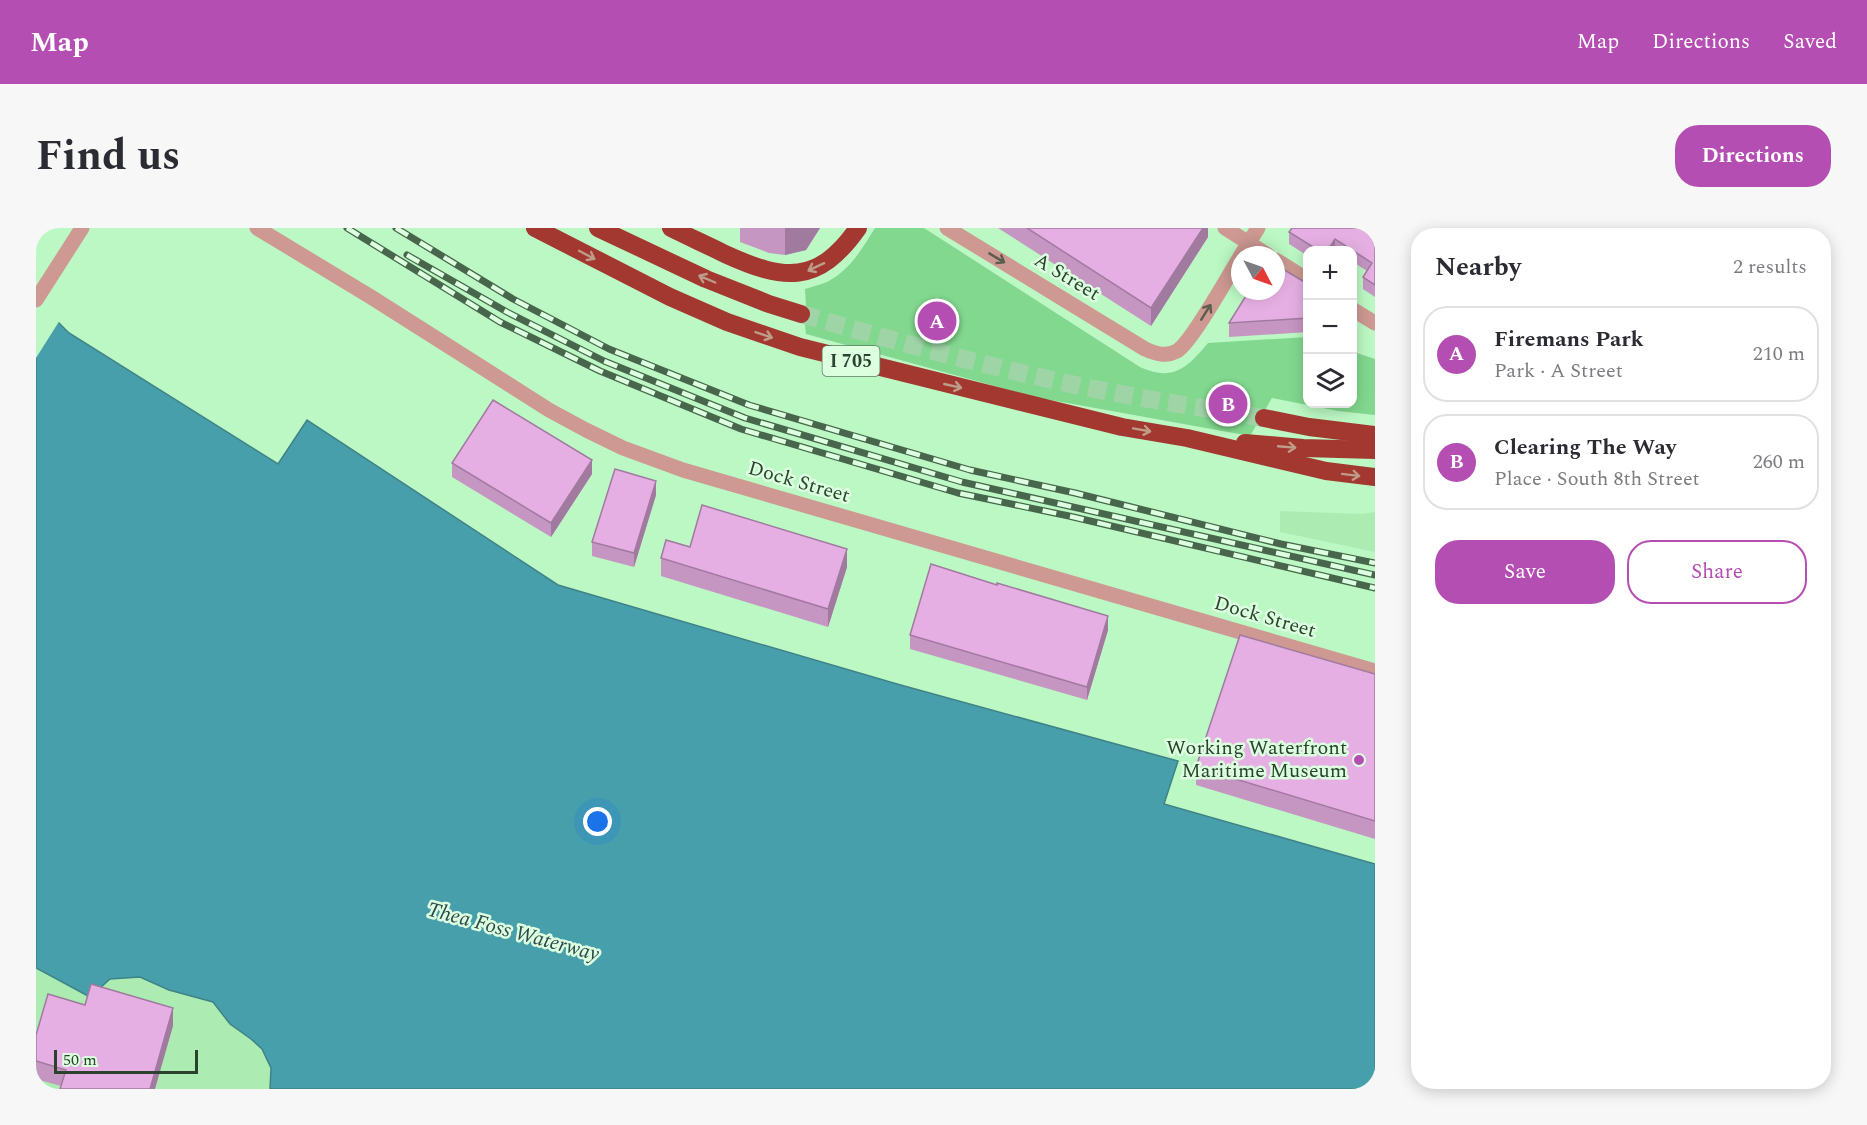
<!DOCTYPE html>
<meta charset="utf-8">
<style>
:root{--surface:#fff;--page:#f7f7f7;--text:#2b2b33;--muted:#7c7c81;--line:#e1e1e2;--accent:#b44eb3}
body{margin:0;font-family:Spectral,serif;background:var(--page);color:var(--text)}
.controls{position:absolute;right:18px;top:18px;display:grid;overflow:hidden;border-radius:12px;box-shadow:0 3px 15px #0003}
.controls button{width:54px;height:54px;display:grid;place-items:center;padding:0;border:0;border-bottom:2px solid var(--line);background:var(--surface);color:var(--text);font:30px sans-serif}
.compass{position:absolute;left:1195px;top:18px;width:54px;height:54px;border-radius:50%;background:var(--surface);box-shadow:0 3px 15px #0003;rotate:131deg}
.scale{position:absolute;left:18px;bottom:15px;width:144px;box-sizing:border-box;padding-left:6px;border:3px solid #2b432e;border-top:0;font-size:16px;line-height:21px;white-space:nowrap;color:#2b432e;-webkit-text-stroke:4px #dbffdf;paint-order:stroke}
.you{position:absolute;left:562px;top:594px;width:21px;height:21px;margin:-15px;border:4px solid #fff;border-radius:50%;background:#1a73e8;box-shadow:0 0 0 9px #1a73e833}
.badge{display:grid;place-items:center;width:39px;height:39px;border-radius:50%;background:var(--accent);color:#fff;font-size:20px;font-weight:700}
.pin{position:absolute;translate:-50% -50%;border:3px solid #fff;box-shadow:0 2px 6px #0006}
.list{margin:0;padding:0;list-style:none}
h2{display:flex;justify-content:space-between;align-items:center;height:78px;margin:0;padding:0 24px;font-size:26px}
h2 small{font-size:20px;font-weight:400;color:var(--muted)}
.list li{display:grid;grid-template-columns:39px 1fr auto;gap:18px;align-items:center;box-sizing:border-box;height:96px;margin:0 12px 12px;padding:0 12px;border:2px solid var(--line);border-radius:24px}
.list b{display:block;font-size:22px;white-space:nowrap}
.list p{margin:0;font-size:20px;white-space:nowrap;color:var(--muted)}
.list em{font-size:20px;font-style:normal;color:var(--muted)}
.actions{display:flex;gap:12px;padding:18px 24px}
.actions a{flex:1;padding:14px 0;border:2px solid var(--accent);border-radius:24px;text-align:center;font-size:21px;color:var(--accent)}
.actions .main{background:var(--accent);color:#fff}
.icon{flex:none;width:33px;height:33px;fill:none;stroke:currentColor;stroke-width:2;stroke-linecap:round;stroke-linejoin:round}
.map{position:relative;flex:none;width:1339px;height:861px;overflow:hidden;border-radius:24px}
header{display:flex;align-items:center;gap:36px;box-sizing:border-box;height:84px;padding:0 30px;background:var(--accent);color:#fff}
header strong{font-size:28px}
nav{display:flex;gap:33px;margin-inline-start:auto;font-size:21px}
.intro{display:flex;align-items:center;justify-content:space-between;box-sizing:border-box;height:144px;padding:0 36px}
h1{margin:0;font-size:42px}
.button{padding:15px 27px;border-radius:24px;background:var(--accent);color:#fff;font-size:21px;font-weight:700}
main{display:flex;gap:36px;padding:0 36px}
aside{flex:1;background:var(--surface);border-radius:24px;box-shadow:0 3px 15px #0003}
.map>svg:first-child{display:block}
</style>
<header>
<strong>Map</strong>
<nav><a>Map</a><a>Directions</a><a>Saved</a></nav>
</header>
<div class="intro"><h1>Find us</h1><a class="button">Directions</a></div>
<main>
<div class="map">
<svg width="1339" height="861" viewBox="0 0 1339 861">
<rect width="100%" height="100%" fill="#bcf8c4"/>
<g fill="#acecb3">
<polygon points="1244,283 1326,286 1339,284 1339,324 1244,304"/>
<polygon points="0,740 17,750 74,751 104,749 133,762 177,774 194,796 215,811 226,821 235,840 234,861 0,861"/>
</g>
<path fill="#82d88f" d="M839,0H888L1104,139C1137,154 1151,140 1172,115L1271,109L1272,176H1316L1317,106H1321V125L1339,131V187L1302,183L1236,170L1214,208L998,169L770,106L767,80H770L769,61C778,58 789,56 796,51C815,40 828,18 839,0Z"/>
<polygon fill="#479fab" stroke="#3f8386" stroke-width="1.5" points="0,72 33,105 242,236 271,192 522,357 861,456 1142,533 1128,576 1339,636 1339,861 234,861 235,840 226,821 215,811 194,796 177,774 133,762 104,749 74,751 54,769 0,740"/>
<polygon fill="#bcf8c4" points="0,69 24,92 0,130"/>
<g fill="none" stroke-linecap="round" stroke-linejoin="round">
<path stroke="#9fd4a6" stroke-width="18" stroke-dasharray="18 9" stroke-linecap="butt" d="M765,86C845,109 926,132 1008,150C1080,167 1155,178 1228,190"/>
<g stroke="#cd9992" stroke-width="15">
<polyline points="1189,0 1232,27"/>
<polyline points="1240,32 1272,52"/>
<polyline points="1316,81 1339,95"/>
</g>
<g stroke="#cd9992" stroke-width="15">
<polyline points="221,0 335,69 513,182 550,202 587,220 647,242 1339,443"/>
<path d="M911,0L1109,121C1120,126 1130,129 1141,123C1156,114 1192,48 1204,29"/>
<polyline points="1205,27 1222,0"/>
<polyline points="0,72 46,0"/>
</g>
<g stroke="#a2382f" stroke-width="18">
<polyline points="499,0 634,69 691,94 764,119 1086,199 1151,210 1290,243 1339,249"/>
<polyline points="562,0 670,51 733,76 765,86"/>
<path d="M635,0C653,9 671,17 689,26C748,53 782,57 822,0"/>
<polyline points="1228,190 1273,199 1339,207"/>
<polyline points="1209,215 1267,220 1339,222"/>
</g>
<g stroke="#47664b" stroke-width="7">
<g id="rail">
<polyline points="311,0 464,94 564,143 705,201 922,265 1033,288 1339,360"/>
<polyline points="360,0 477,71 573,121 713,177 934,242 1039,265 1245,316 1339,335"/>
<polyline points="371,27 471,84 568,133 709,190 926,254 1339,347"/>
</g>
</g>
<use href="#rail" stroke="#dbffdf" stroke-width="4.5" stroke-dasharray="14" stroke-linecap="butt"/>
</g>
<g fill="#c696c3">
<polygon points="704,0 784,0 770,22 749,27 733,25 704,14"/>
<polygon points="962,0 1172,0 1172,9 1115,98"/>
<polygon points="1339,0 1339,69 1327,61 1327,49 1331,43 1317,34 1317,22 1272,22 1272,28 1253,16 1253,4"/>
<polygon points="1272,56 1272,104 1193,109 1193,95"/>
<polygon points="1317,84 1321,87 1321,101 1317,101"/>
<polygon points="416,235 556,246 515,309 416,249"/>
<polygon points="620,267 598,339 556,328 556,314"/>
<polygon points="654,319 811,339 792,399 625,348 625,330"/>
<polygon points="1072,402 1051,472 874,421 874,407"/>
<polygon points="1339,446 1339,611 1160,557 1160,539"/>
<polygon points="49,777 137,798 25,858 0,851 0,807"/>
</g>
<g fill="#a17a9f">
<polygon points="749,0 784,0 770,22 749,27"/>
<polygon points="1167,0 1172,0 1172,9 1115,98 1115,80"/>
<polygon points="1299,11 1299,22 1292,22"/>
<polygon points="556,232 556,246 515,309 515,295"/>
<polygon points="620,253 620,267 598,339 598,325"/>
<polygon points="811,321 811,339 792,399 792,381"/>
<polygon points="1072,388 1072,402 1051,472 1051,459"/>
<polygon points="137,780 137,798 119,861 114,861"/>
</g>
<g fill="#e6afe3" stroke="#a17a9f" stroke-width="1.5">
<polygon points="991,0 1167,0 1115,80"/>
<polygon points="1256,0 1339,0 1339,57 1327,49 1336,35 1299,11 1292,22 1282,22 1253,4"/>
<polygon points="1240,37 1272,56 1272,90 1193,95 1213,63 1240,63"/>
<polygon points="457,172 556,232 515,295 416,235"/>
<polygon points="579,241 620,253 598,325 556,314"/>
<polygon points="666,277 811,321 792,381 625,330 630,312 654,319"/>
<polygon points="895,336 961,357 961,355 1072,388 1051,459 874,407"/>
<polygon points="1204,407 1339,446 1339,593 1160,539"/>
<polygon points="55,756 137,780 114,861 24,861 30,842 0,833 0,807 12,766 49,777"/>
</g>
<defs><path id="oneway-shaft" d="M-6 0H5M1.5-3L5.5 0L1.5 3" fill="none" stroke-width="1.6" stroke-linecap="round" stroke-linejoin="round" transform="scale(1.5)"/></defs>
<g stroke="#be9c87">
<use href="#oneway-shaft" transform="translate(551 27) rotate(28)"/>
<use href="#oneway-shaft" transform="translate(780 39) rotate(155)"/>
<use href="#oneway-shaft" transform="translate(671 51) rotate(-157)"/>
<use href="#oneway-shaft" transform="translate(728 107) rotate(19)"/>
<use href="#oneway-shaft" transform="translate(917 158) rotate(13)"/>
<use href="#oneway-shaft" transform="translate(1106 202) rotate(10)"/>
<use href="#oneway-shaft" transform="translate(1251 219) rotate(5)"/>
<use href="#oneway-shaft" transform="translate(1315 247) rotate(7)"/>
</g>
<g stroke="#5c5d4c">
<use href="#oneway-shaft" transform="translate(961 30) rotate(31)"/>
<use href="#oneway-shaft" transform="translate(1170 84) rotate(-58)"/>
</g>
<circle fill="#b44eb3" stroke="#dbffdf" stroke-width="2" cx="1323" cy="532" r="6"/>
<g text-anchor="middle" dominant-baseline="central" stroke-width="5" stroke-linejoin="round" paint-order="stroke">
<rect fill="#dbffdf" stroke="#607b63" stroke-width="1.5" x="786.5" y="118" width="57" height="30" rx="4.5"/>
<g font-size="18" font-weight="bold" fill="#2b432e">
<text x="815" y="133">I 705</text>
</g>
<g font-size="20" fill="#2b432e" stroke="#dbffdf">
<text transform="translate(1031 49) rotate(31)">A Street</text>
<text transform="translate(763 254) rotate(16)">Dock Street</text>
<text transform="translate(1229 389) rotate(16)">Dock Street</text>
</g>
<g font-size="20" fill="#2b432e" stroke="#dbffdf" text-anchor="end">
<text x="1311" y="520">Working Waterfront<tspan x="1311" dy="23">Maritime Museum</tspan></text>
</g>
<g font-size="21" font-style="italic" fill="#2d494e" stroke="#dbffdf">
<text transform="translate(477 704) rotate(15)">Thea Foss Waterway</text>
</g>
</g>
</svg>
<div class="controls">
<button>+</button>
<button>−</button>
<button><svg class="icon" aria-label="layers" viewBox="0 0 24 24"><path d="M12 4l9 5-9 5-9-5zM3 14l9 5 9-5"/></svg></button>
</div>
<svg class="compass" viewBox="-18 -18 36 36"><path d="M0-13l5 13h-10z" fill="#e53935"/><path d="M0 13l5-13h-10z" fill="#7c7c81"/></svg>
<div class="scale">50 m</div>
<div class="you"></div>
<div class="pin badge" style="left:901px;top:93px">A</div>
<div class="pin badge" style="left:1192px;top:176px">B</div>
</div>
<aside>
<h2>Nearby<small>2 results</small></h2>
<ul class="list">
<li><span class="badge">A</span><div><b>Firemans Park</b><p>Park · A Street</p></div><em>210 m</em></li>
<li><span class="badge">B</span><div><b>Clearing The Way</b><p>Place · South 8th Street</p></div><em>260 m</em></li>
</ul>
<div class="actions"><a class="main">Save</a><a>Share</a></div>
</aside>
</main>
